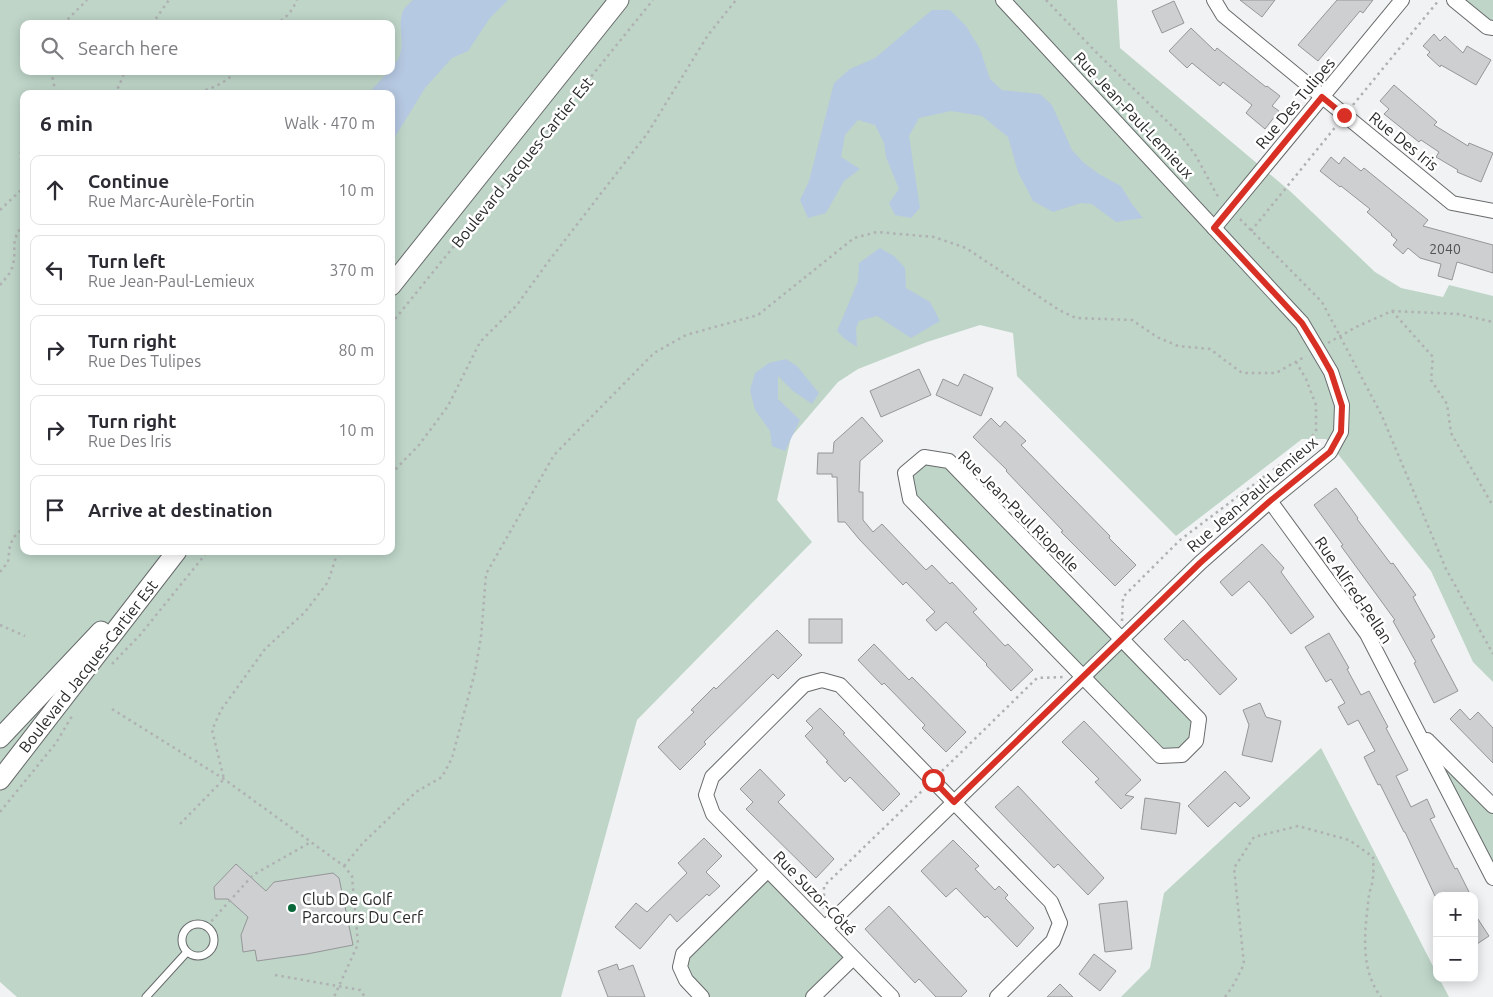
<!DOCTYPE html>
<meta charset="utf-8">
<style>
:root{--surface:#fff;--page:#f7f7f7;--text:#2b2b33;--muted:#7c7c81;--line:#e1e1e2}
body{margin:0;font-family:Ubuntu,sans-serif;background:var(--page);color:var(--text)}
.controls{position:absolute;right:15px;bottom:15px;display:grid;overflow:hidden;border-radius:10px;box-shadow:0 2px 12px #0003}
.controls button{width:45px;height:45px;display:grid;place-items:center;padding:0;border:0;border-bottom:1px solid var(--line);background:var(--surface);color:var(--text);font:25px sans-serif}
.stop{position:absolute;width:15px;height:15px;margin:-11px;border:4px solid #d93025;border-radius:50%;background:#fff}
.stop.end{background:#d93025;border-color:#fff;box-shadow:0 1px 5px #0008}
.list{margin:0;padding:0;list-style:none}
h2{display:flex;justify-content:space-between;align-items:center;height:65px;margin:0;padding:0 20px;font-size:21px}
h2 small{font-size:16px;font-weight:400;color:var(--muted)}
.list li{display:grid;grid-template-columns:32px 1fr auto;gap:15px;align-items:center;box-sizing:border-box;height:70px;margin:0 10px 10px;padding:0 10px;border:1px solid var(--line);border-radius:10px}
.list b{display:block;font-size:19px;white-space:nowrap}
.list p{margin:0;font-size:16px;white-space:nowrap;color:var(--muted)}
.list em{font-size:16px;font-style:normal;color:var(--muted)}
.icon{flex:none;width:28px;height:28px;fill:none;stroke:currentColor;stroke-width:2;stroke-linecap:round;stroke-linejoin:round}
.map{position:relative;flex:none;width:1493px;height:997px;overflow:hidden}
.search{position:absolute;background:var(--surface);box-shadow:0 2px 12px #0003;left:20px;top:20px;width:375px;height:55px;display:flex;align-items:center;gap:12px;box-sizing:border-box;padding:0 18px;border-radius:10px;color:var(--muted);font-size:19px}
.panel{position:absolute;background:var(--surface);box-shadow:0 2px 12px #0003;left:20px;top:90px;width:375px;height:465px;border-radius:10px}
.map>svg:first-child{display:block}
</style>
<div class="map">
<svg width="1493" height="997" viewBox="0 0 1493 997">
<rect width="100%" height="100%" fill="#f0f2f3"/>
<g fill="#bed5c8" fill-rule="evenodd">
<path d="M0,0H1117L1120,48L1291,192L1375,272L1401,288L1443,297L1449,285L1493,296V682L1473,662L1431,571L1326,439H1302L1176,536L1017,376L1013,333L980,325L927,342L858,369L838,382L791,437L777,500L812,542L637,720L561,997H17L0,982ZM24,24H391V71H24ZM24,94H391V551H24Z"/>
<polygon points="1454,0 1493,0 1493,28"/>
<polygon points="924,457 949,461 1199,719 1182,755 1160,756 910,499 905,473"/>
<polygon points="1418,730 1493,806 1493,878"/>
<polygon points="1321,748 1437,974 1437,978 1439,978 1449,997 1121,997 1150,968 1164,893"/>
<polygon points="768,870 853,958 813,997 702,997 686,980 683,954"/>
</g>
<g fill="#b6c9e2">
<path d="M413,0H508L490,18L468,51L452,58L425,88L395,137L391,139V94H368L389,71H391C392,65 397,63 399,57C406,42 396,24 404,9C406,6 410,3 413,0Z"/>
<polygon points="932,10 950,10 966,26 980,49 990,79 1002,90 1040,94 1052,105 1072,150 1084,163 1099,174 1121,186 1132,204 1143,218 1116,222 1092,204 1081,203 1053,212 1033,201 1018,172 1008,137 982,116 951,111 919,118 909,136 920,208 911,218 895,215 889,203 899,189 886,157 884,143 875,125 858,120 845,135 841,157 860,169 844,181 826,213 808,218 800,200 809,181 834,83 850,69 875,58"/>
<polygon points="880,248 894,256 905,268 906,288 930,302 940,321 911,338 877,316 859,321 856,328 857,347 845,339 837,331 858,281 859,263"/>
<polygon points="786,359 797,366 819,393 812,404 793,391 778,376 778,399 800,420 785,451 772,446 770,431 755,410 750,390 755,373 769,363"/>
</g>
<g fill="#cdcfd0" stroke="#959698">
<polygon points="1240,0 1275,0 1262,17"/>
<polygon points="1337,0 1373,0 1363,13 1360,11 1318,61 1298,45"/>
<polygon points="1174,1 1184,23 1162,33 1152,11"/>
<polygon points="1191,28 1215,51 1217,48 1266,87 1267,86 1280,96 1272,106 1279,111 1265,129 1246,113 1252,105 1223,82 1220,86 1192,63 1187,68 1169,51"/>
<polygon points="1434,34 1440,41 1445,36 1463,53 1467,46 1491,60 1476,85 1441,65 1440,67 1427,55 1430,52 1423,46"/>
<polygon points="1394,85 1437,122 1434,125 1468,146 1469,143 1493,153 1481,182 1457,172 1458,170 1436,157 1439,152 1421,140 1419,142 1384,114 1389,109 1380,101"/>
<polygon points="1331,157 1339,164 1344,157 1361,171 1364,168 1428,220 1423,226 1493,245 1493,273 1457,262 1452,280 1438,276 1441,264 1420,258 1408,248 1403,254 1393,245 1397,240 1391,235 1392,234 1367,212 1370,209 1341,186 1340,187 1320,171"/>
<polygon points="919,369 931,395 881,417 870,391"/>
<polygon points="964,374 993,388 981,416 936,395 943,379 958,386"/>
<polygon points="862,417 883,441 860,461 859,492 863,492 863,520 873,532 882,524 926,570 932,565 950,584 952,582 977,609 973,612 1005,646 1008,644 1033,670 1011,691 986,665 987,664 946,622 936,631 926,620 935,612 906,582 903,585 859,539 845,522 838,522 837,477 832,477 832,474 817,474 818,453 833,453 834,442"/>
<polygon points="991,418 1000,427 1005,421 1026,441 1021,445 1110,536 1109,538 1136,565 1115,586 1061,532 1063,531 1006,471 1007,470 973,437"/>
<polygon points="1336,488 1358,518 1357,519 1391,564 1393,563 1416,595 1413,597 1435,637 1431,640 1458,691 1434,703 1414,663 1416,662 1393,621 1395,620 1341,546 1343,545 1314,505"/>
<polygon points="1262,544 1284,568 1281,572 1314,617 1291,634 1265,600 1249,581 1232,596 1220,582"/>
<rect x="809" y="619" width="33" height="24"/>
<polygon points="1183,620 1237,679 1220,695 1187,659 1185,661 1164,639"/>
<polygon points="777,630 802,655 778,679 773,674 704,742 706,744 680,770 658,747 694,712 691,710 714,687 716,689"/>
<polygon points="1329,633 1349,668 1347,669 1361,695 1369,691 1388,727 1386,728 1408,770 1396,776 1411,807 1427,799 1435,817 1430,819 1455,869 1457,868 1469,892 1463,896 1435,896 1405,832 1404,832 1380,784 1378,785 1364,757 1375,751 1358,720 1348,725 1338,707 1345,703 1331,679 1326,682 1305,647"/>
<polygon points="874,644 909,680 912,677 966,732 946,752 922,728 925,725 884,683 882,685 858,660"/>
<polygon points="1260,703 1266,717 1281,721 1272,762 1242,755 1249,725 1243,710"/>
<polygon points="820,708 845,733 843,734 900,794 883,811 850,777 845,782 826,762 828,761 805,736 813,728 806,721"/>
<polygon points="1460,709 1470,720 1478,712 1493,728 1493,763 1450,719"/>
<polygon points="1084,721 1141,780 1125,795 1134,797 1121,809 1095,782 1099,779 1062,742"/>
<polygon points="760,769 785,795 778,802 834,859 816,878 746,809 753,802 740,789"/>
<polygon points="1225,771 1250,798 1240,807 1235,802 1208,827 1188,806"/>
<polygon points="1018,786 1104,878 1088,895 1058,864 1054,868 995,807"/>
<polygon points="1145,798 1180,803 1176,834 1141,829"/>
<polygon points="704,838 722,856 706,872 720,886 709,896 707,894 677,922 670,914 640,949 615,927 636,903 647,912 687,873 678,863"/>
<polygon points="953,840 979,866 975,869 995,890 999,886 1008,895 1005,898 1034,928 1017,947 987,916 985,918 956,888 946,897 921,871"/>
<polygon points="236,864 266,891 274,882 333,873 339,878 353,945 307,954 257,961 255,950 243,952 241,935 248,917 228,899 215,899 214,887"/>
<polygon points="1127,901 1132,949 1105,952 1099,904"/>
<polygon points="889,906 967,991 961,997 936,997 919,979 915,983 865,929"/>
<polygon points="1474,913 1489,936 1474,946"/>
<polygon points="1094,954 1116,971 1100,991 1079,974"/>
<polygon points="617,964 619,970 633,965 645,997 608,997 598,971"/>
<polygon points="1060,984 1073,997 1047,997"/>
</g>
<g fill="none" stroke-linecap="round" stroke-linejoin="round">
<g stroke="#686a6b" stroke-width="9">
<g id="lane">
<circle cx="198" cy="940" r="16"/>
<polyline points="146,997 187,952"/>
</g>
</g>
<g stroke="#686a6b" stroke-width="16">
<g id="street">
<polyline points="1214,0 1223,15 1452,203 1493,211"/>
<polyline points="1454,0 1487,27 1493,28"/>
<polyline points="1214,228 1402,0"/>
<polygon points="924,457 949,461 1199,719 1196,741 1182,755 1160,756 910,499 905,473"/>
<polyline points="1270,501 1367,634 1493,878"/>
<polyline points="1427,740 1493,806"/>
<polyline points="825,928 1200,563 1270,501 1330,452 1341,432 1342,405 1331,372 1302,323 1003,0"/>
<polyline points="702,997 686,980 680,967 683,954 768,870"/>
<polyline points="813,997 853,958"/>
<polyline points="892,997 713,814 706,795 712,777 804,685 822,680 840,685 1051,902 1060,923 1053,941 997,997"/>
</g>
</g>
<g stroke="#686a6b" stroke-width="21">
<g id="secondary">
<polyline points="391,286 619,0"/>
<polyline points="0,738 101,631"/>
<polyline points="0,780 177,551"/>
</g>
</g>
<g stroke="#b0b1b2" stroke-width="2.5" stroke-dasharray="2.5 4" stroke-linecap="butt">
<polyline points="1046,0 1096,52 1180,134 1196,156 1217,195 1221,198"/>
<polyline points="63,24 87,0"/>
<polyline points="152,24 169,0"/>
<path d="M275,24C287,18 292,11 297,0"/>
<polyline points="51,71 56,94"/>
<polyline points="114,94 119,86 125,71"/>
<path d="M193,94C209,89 224,85 236,71"/>
<polyline points="1353,105 1439,0"/>
<path d="M24,139C20,149 19,159 24,169"/>
<polyline points="0,210 24,187"/>
<polyline points="1240,219 1322,302 1382,416 1446,569 1493,654"/>
<polyline points="1251,231 1337,125"/>
<path d="M0,285C5,279 11,273 13,265C17,246 9,242 24,224"/>
<polyline points="1392,311 1433,357 1431,380 1447,404 1451,433 1493,506"/>
<polyline points="391,324 653,0"/>
<polyline points="1328,343 1356,327 1392,311 1458,314 1493,322"/>
<polyline points="391,474 419,445 448,406 480,342 517,305 548,262 647,134 708,35 736,0"/>
<polyline points="0,572 8,562 10,545 14,537 24,527"/>
<polyline points="1122,621 1123,597 1180,540 1305,446 1316,431 1316,405 1306,379 1296,362"/>
<polyline points="0,625 25,636"/>
<polyline points="112,664 140,635 208,551"/>
<polyline points="112,709 224,779 344,866 352,876 358,944 334,997"/>
<polyline points="942,771 1037,678 1064,677"/>
<polyline points="0,812 56,743 72,716"/>
<polyline points="180,824 224,779 212,730 221,710 265,649 305,612 328,582 338,551"/>
<polyline points="344,866 362,844 416,792 442,777 452,758 475,672 481,637 486,574 554,455 654,353 686,335 758,315 854,238 877,232 934,237 966,248 1059,310 1076,318 1132,320 1157,337 1178,346 1210,349 1242,373 1276,373 1306,356"/>
<polyline points="824,909 824,886 924,789"/>
<polyline points="207,926 253,875 311,842"/>
<polyline points="275,975 360,990 365,997"/>
<path d="M1225,997L1234,984L1244,964L1234,868L1254,837L1298,826L1349,840L1373,857C1373,863 1374,870 1373,876C1373,883 1370,889 1369,895C1365,929 1359,968 1381,997"/>
</g>
<use href="#lane" stroke="#fff" stroke-width="7"/>
<use href="#street" stroke="#fff" stroke-width="14"/>
<use href="#secondary" stroke="#fff" stroke-width="19"/>
</g>
<g fill="none" stroke-linecap="round" stroke-linejoin="round">
<polyline stroke="#d93025" stroke-width="6" points="933,780 954,802 1200,563 1270,501 1330,452 1341,432 1342,406 1331,372 1318,349 1302,323 1214,228 1322,97 1344,115"/>
</g>
<circle fill="#0a673a" stroke="#fff" stroke-width="2" cx="292" cy="908" r="5"/>
<g text-anchor="middle" dominant-baseline="central" stroke-width="5" stroke-linejoin="round" paint-order="stroke">
<g font-size="14" fill="#525354">
<text x="1445" y="249">2040</text>
</g>
<g font-size="16" fill="#292a2a" stroke="#fff">
<text transform="translate(1295 103) rotate(-50)">Rue Des Tulipes</text>
<text transform="translate(1134 115) rotate(47)">Rue Jean-Paul-Lemieux</text>
<text transform="translate(1404 141) rotate(39)">Rue Des Iris</text>
<text transform="translate(522 162) rotate(-51)">Boulevard Jacques-Cartier Est</text>
<text transform="translate(1252 494) rotate(-41)">Rue Jean-Paul-Lemieux</text>
<text transform="translate(1019 511) rotate(45)">Rue Jean-Paul Riopelle</text>
<text transform="translate(1354 590) rotate(56)">Rue Alfred-Pellan</text>
<text transform="translate(88 666) rotate(-52)">Boulevard Jacques-Cartier Est</text>
<text transform="translate(815 893) rotate(46)">Rue Suzor-Côté</text>
</g>
<g font-size="16" fill="#292a2a" stroke="#fff" text-anchor="start">
<text x="302" y="899">Club De Golf<tspan x="302" dy="18">Parcours Du Cerf</tspan></text>
</g>
</g>
</svg>
<div class="controls">
<button>+</button>
<button>−</button>
</div>
<div class="stop" style="left:933px;top:780px"></div>
<div class="stop end" style="left:1344px;top:115px"></div>
<div class="search"><svg class="icon" aria-label="search" viewBox="0 0 24 24"><circle cx="10" cy="10" r="6"/><path d="M15 15l6 6"/></svg>Search here</div>
<section class="panel">
<h2>6 min<small>Walk · 470 m</small></h2>
<ul class="list">
<li><svg class="icon" aria-label="ahead" viewBox="0 0 24 24"><path d="M12 20V5M6 11l6-6 6 6"/></svg><div><b>Continue</b><p>Rue Marc-Aurèle-Fortin</p></div><em>10 m</em></li>
<li><svg class="icon" aria-label="left" viewBox="0 0 24 24"><path d="M17 20v-9H6M10 6l-5 5 5 5"/></svg><div><b>Turn left</b><p>Rue Jean-Paul-Lemieux</p></div><em>370 m</em></li>
<li><svg class="icon" aria-label="right" viewBox="0 0 24 24"><path d="M7 20v-9h11M14 6l5 5-5 5"/></svg><div><b>Turn right</b><p>Rue Des Tulipes</p></div><em>80 m</em></li>
<li><svg class="icon" aria-label="right" viewBox="0 0 24 24"><path d="M7 20v-9h11M14 6l5 5-5 5"/></svg><div><b>Turn right</b><p>Rue Des Iris</p></div><em>10 m</em></li>
<li><svg class="icon" aria-label="arrive" viewBox="0 0 24 24"><path d="M6 21V4h12l-3 4 3 4H6"/></svg><div><b>Arrive at destination</b></div></li>
</ul>
</section>
</div>
